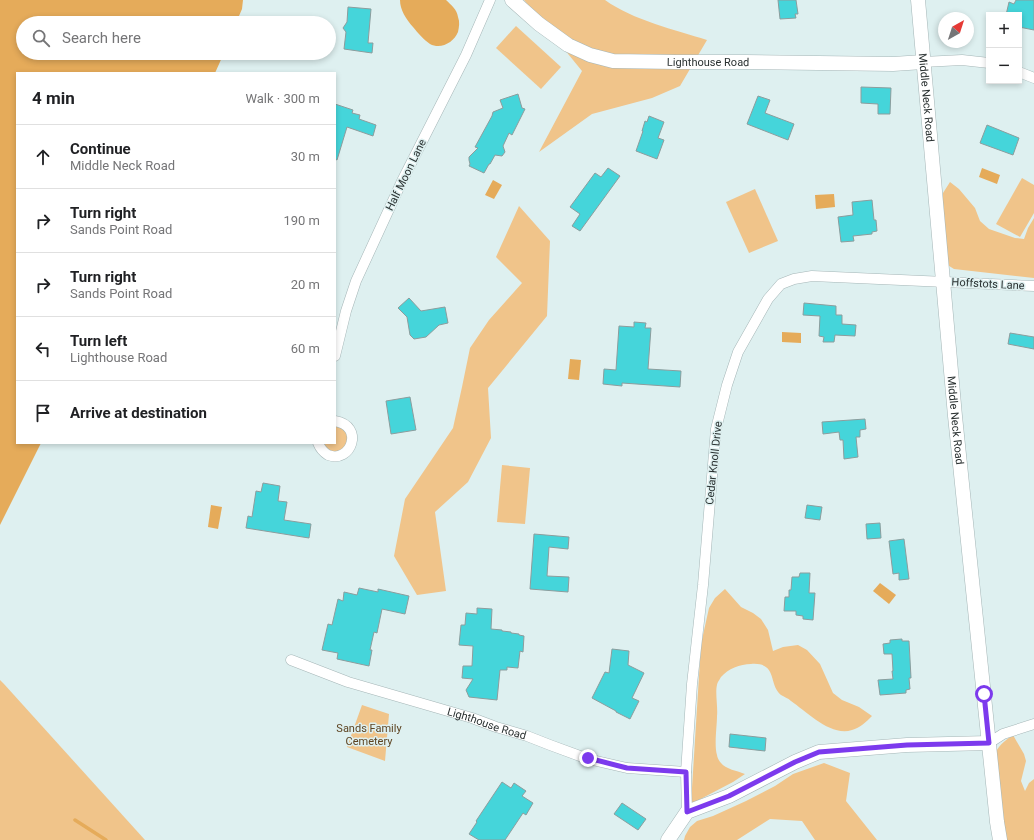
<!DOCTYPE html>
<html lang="en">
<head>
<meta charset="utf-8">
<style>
  body { margin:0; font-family:Roboto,sans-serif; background:#f6f6f6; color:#202124 }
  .controls { position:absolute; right:12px; top:12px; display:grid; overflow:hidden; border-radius:0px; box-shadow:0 2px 6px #0003 }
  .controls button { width:36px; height:36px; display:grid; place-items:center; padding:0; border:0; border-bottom:1px solid #e0e0e0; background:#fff; color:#202124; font:20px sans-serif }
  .compass { position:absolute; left:938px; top:12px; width:36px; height:36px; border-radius:50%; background:#fff; box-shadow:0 2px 6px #0003; rotate:39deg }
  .stop { position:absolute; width:12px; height:12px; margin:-9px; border:3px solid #7c3aed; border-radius:50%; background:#fff }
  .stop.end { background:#7c3aed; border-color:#fff; box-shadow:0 1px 4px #0008 }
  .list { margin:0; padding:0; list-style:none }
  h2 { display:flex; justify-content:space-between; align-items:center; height:52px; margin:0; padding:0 16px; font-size:17px }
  h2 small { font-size:13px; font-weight:400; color:#757577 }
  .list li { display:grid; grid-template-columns:26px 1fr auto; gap:12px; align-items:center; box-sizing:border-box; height:64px; padding:0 16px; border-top:1px solid #e0e0e0 }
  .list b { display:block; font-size:15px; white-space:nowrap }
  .list p { margin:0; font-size:13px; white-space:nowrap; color:#757577 }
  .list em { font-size:13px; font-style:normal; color:#757577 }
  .icon { flex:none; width:22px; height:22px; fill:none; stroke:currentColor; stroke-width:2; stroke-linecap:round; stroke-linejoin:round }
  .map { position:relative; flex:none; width:1034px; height:840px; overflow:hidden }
  .search { position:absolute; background:#fff; box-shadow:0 2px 6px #0003; left:16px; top:16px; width:320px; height:44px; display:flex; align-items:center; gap:10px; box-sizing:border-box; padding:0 14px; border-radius:22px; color:#757577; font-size:15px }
  .panel { position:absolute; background:#fff; box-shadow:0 2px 6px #0003; left:16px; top:72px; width:320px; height:372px; border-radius:0px }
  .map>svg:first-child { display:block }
  .green { fill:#f0c48a }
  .water { fill:#e5ab5a }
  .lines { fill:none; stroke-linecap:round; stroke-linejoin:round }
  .stream { stroke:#e5ab5a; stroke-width:3.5 }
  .building { fill:#45d5da; stroke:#8c9d9d }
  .street-casing { stroke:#a5b6b7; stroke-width:11 }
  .secondary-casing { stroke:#a5b6b7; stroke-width:15 }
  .street { stroke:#fff; stroke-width:10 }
  .secondary { stroke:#fff; stroke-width:14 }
  .route { stroke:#7c3aed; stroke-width:5 }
  .labels { text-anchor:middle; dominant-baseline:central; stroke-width:3; stroke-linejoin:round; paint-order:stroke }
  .street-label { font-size:11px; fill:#2a3131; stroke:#def0f0 }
  .park-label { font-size:11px; fill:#5d4422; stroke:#def0f0 }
</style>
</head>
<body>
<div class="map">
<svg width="1034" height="840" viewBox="0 0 1034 840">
  <rect width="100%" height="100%" fill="#def0f0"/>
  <!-- green -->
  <g class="green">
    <path d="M524 0H605C633 20 675 30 707 40L680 86 652 98 592 114 539 152 582 71Z"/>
    <path d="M516 26 561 67 541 89 496 48Z"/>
    <path d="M1022 178 1034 185V213L1020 237 996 224Z"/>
    <path d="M950 182 959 189 975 208 980 221 989 229 1015 238 1024 239 1028 228 1034 218V278L954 269 946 264 941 209 943 193Z"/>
    <path d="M755 189 778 241 749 253 726 202Z"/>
    <path d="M519 206 550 241 547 316 488 388 491 438 468 482 435 512 446 591 417 595 394 556 405 499 453 428 462 387 470 348 489 320 522 283 496 257Z"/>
    <path d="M335 425 347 431C350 446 344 453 329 451L322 443H335Z"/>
    <path d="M502 465 530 468 525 524 497 522Z"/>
    <path d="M725 589 741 607 753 613 761 619 768 630 773 651 783 647 798 645 807 650 820 664 833 693 842 700 859 707 872 716C866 722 860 728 852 730 831 737 807 712 791 701 788 698 784 697 781 695 768 684 778 662 751 664 740 664 728 669 721 677 720 679 717 683 717 685 715 692 718 708 717 716 717 726 714 745 717 755 717 757 719 761 721 763 725 769 738 771 745 774L733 782 691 804 701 644 709 608 715 598Z"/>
    <path d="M0 680 4 684 145 840H0Z"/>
    <path d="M362 705 389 714 385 761 347 747Z"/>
    <path d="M1013 735 1024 754 1026 761 1021 781 1025 791 1029 783 1034 779V840H1007L1002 825 994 756C998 746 1004 741 1013 735Z"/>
    <path d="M824 763 850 773 846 801 877 840H815L802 821 770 819 737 840H684L685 836 690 827 697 821 713 816 746 801 775 786 793 774Z"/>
  </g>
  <!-- water -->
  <g class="water">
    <path d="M0 0H243L242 9 236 23H23V53H224L215 73H17V443H41L0 525Z"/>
    <path d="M400 0H446C451 5 457 9 458 17 460 22 459 27 458 32 454 42 441 50 430 44 424 40 418 33 413 27 406 19 400 10 400 0Z"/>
    <path d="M982 168 1000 175 997 184 979 177Z"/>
    <path d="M493 180 502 185 494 199 485 195Z"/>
    <path d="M834 194 835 207 816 209 815 195Z"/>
    <path d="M782 332 801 333V343L782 342Z"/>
    <path d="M570 359 581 360 579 380 568 379Z"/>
    <path d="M211 505 222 507 218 529 208 527Z"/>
    <path d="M880 583 896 595 889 604 873 591Z"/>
  </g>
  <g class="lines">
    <!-- stream -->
    <path class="stream" d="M75 820 106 840"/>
  </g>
  <!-- building -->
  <g class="building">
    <path d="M778 0H796L798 14H795L796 18 780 19Z"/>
    <path d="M1016 0H1034V30L1019 27V15H1006L1009 2 1014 4Z"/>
    <path d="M348 7 371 9 368 43H373L372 53 344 49 346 32 343 28 347 22Z"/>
    <path d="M861 87 891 88 890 114H878V104L861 103Z"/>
    <path d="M518 94 522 108 525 109 512 135 509 133 503 146 505 152 502 156 495 155 490 164H489L484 173 469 166 470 164 469 160V157L478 148 475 147 492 116 493 112 503 108 500 100Z"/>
    <path d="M758 96 770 100 765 113 794 124 788 140 747 124Z"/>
    <path d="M335 104 353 110 352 113 360 115 359 119 376 125 373 136 347 127 337 160 335 159Z"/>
    <path d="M649 116 664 122 658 138 664 140 657 159 636 151 643 131H642L645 121 647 122Z"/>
    <path d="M987 125 1019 138 1013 155 980 143Z"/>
    <path d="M608 168 620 176 580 231 572 226 580 214 570 207 595 173 601 177Z"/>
    <path d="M872 200 874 220H876L877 231 872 232V234L853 236 854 241 841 242 838 217 853 215 852 202Z"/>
    <path d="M409 298 421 311 445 307 448 323 439 325 426 337 414 339 410 335 407 317 398 308Z"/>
    <path d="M804 303 836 306V315H842V324L856 325 855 336 835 335 834 342H823L824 337 819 336 820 316 803 315Z"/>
    <path d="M634 322 646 323 645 328H651L648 369 681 371 680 387 622 383V386L603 384 604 369 616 370 619 326 634 327Z"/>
    <path d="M1010 333 1034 337V349L1008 344Z"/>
    <path d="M410 397 416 430 391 434 386 401Z"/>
    <path d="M865 419 866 429 860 430V437H856L858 457 844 459 843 440H840L839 432 823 434 822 422Z"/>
    <path d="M263 483 280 486 278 501 287 502 284 520 311 524 309 538 246 528 248 516 252 517 256 491 261 492Z"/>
    <path d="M807 505 822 507 820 520 805 518Z"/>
    <path d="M880 523 881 538 867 539 866 524Z"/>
    <path d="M534 534 569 537 568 549 549 547 547 576 569 577 568 592 530 589Z"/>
    <path d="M904 539 909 579 899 580V573L893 574 889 541Z"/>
    <path d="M800 573H810L809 593H815L813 620 803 619V616L796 615V611H784L785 597H789V590H791L792 577H799Z"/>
    <path d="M359 588 378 592V589L409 596 405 614 382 609 377 633 374 632 370 650H372L369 666 337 659 338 653 322 650 328 624 332 625 338 599 343 601 344 592 357 595Z"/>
    <path d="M477 608 492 609 491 629 502 630V631L511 632V633L519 634V635L524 636 523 652 520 651 518 668 507 667V670H500L497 700 469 697 466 690 473 679 462 678 463 666H472L473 646 459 645 461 625H465L466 613 477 614Z"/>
    <path d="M902 639V641H909L911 678H909L910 689 906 690V693L880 695 878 680 893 679 892 671H893L892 654H884L883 644 890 643V640Z"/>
    <path d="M612 649 629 651 628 665 644 673 632 698 639 701 630 719 616 712V711L592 698 605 672 609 673Z"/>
    <path d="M730 734 766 738 765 751 729 747Z"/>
    <path d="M502 782 511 788 514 783 526 791 522 796 533 803 526 815 523 813 505 840H479L469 834 477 822 476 821Z"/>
    <path d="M622 803 646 819 638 830 614 814Z"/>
  </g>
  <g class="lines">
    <!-- street casing -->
    <g class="street-casing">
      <g id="street">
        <path d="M923 62 962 60 989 63"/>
        <path d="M1019 72 1034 78"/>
        <path d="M335 356 346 311 356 281 402 181 466 55 490 0"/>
        <path d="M318 443C320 448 323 452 328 455 351 464 365 426 335 421"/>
        <path id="s1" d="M291 660 348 682 472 718 496 727 527 736 550 745 588 759 627 768 686 772"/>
        <path d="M989 743 1003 734 1034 724"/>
        <path d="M687 812 686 772 692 684 703 585 716 429 727 385 738 352 768 299 781 284 794 279 812 276 1034 286"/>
      </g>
    </g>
    <!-- secondary casing -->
    <g class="secondary-casing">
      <g id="secondary">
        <path id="s2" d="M512 0 539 24 568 45 590 55 613 61 676 62H745L893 64 923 62"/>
        <path id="s3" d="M918 0 955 416 997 822 1000 840"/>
        <path d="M668 840 687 812 729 796 795 762 819 752 907 745 989 743"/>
      </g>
    </g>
    <!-- street -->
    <use href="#street" class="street"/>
    <!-- secondary -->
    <use href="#secondary" class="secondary"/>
  </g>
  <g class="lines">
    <!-- route -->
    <path class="route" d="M588 758 627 768 686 772 687 812 729 796 795 762 819 752 907 745 989 743 984 694"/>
  </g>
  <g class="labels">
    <!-- street labels -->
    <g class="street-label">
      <text stroke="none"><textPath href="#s2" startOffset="215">Lighthouse Road</textPath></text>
      <text stroke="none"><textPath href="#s3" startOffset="98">Middle Neck Road</textPath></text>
      <text transform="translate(406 175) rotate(-64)">Half Moon Lane</text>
      <text transform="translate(988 284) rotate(3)">Hoffstots Lane</text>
      <text stroke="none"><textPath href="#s3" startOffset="422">Middle Neck Road</textPath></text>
      <text transform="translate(714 463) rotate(-84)">Cedar Knoll Drive</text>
      <text stroke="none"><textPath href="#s1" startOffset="206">Lighthouse Road</textPath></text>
    </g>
    <!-- park labels -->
    <g class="park-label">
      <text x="369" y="728">Sands Family<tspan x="369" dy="13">Cemetery</tspan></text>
    </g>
  </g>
</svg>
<div class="controls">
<button>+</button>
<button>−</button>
</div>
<svg class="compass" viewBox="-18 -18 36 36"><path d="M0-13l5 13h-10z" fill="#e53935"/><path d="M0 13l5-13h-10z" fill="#757577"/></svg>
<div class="stop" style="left:984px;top:694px"></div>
<div class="stop end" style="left:588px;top:758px"></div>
<div class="search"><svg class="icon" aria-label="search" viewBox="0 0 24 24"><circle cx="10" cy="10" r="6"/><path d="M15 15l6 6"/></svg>Search here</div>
<section class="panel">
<h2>4 min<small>Walk · 300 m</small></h2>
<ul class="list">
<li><svg class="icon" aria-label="ahead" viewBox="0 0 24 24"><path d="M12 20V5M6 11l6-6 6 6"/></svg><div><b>Continue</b><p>Middle Neck Road</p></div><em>30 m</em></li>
<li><svg class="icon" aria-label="right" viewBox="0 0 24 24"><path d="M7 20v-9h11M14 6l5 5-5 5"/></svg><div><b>Turn right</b><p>Sands Point Road</p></div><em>190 m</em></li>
<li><svg class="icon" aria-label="right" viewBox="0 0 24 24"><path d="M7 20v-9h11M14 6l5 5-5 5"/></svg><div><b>Turn right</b><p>Sands Point Road</p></div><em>20 m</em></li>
<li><svg class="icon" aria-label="left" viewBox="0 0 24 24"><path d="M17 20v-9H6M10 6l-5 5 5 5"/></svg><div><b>Turn left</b><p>Lighthouse Road</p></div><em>60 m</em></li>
<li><svg class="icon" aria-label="arrive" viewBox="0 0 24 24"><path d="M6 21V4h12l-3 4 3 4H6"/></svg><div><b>Arrive at destination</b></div></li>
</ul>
</section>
</div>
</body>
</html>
